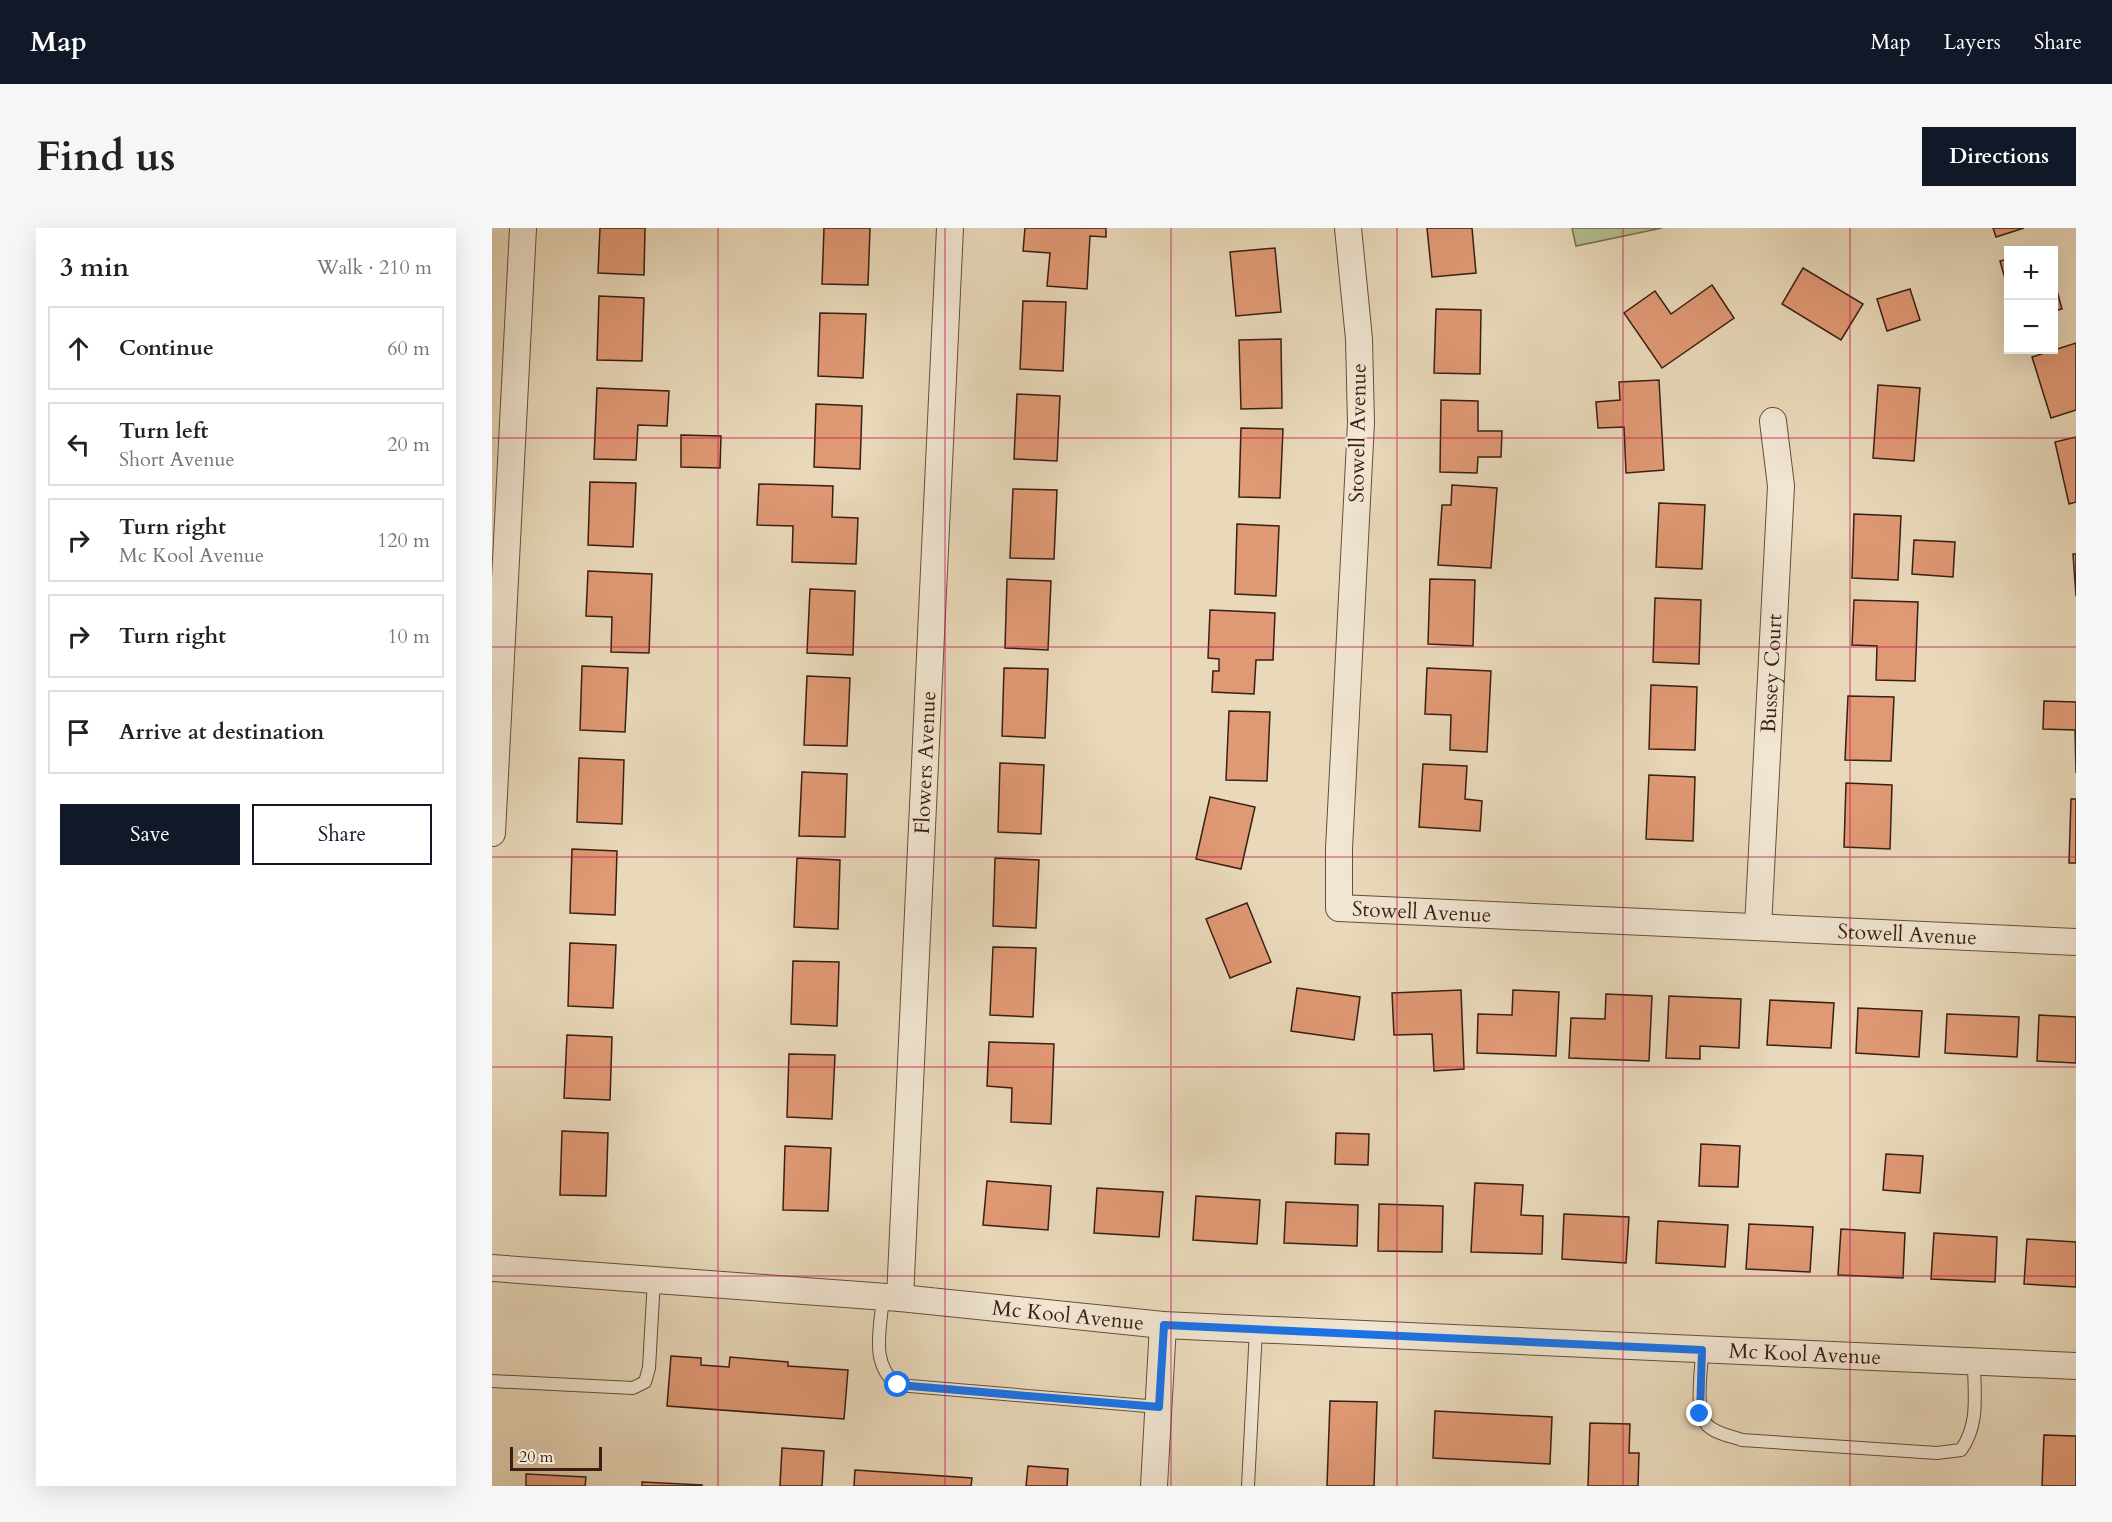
<!DOCTYPE html>
<html lang="en">
<head>
<meta charset="utf-8">
<style>
  body { margin:0; font-family:Cardo,serif; background:#f6f6f6; color:#222 }
  .controls { position:absolute; right:18px; top:18px; display:grid; overflow:hidden; border-radius:0px; box-shadow:0 6px 24px #0002 }
  .controls button { width:54px; height:54px; display:grid; place-items:center; padding:0; border:0; border-bottom:2px solid #e0e0e0; background:#fff; color:#222; font:30px sans-serif }
  .scale { position:absolute; left:18px; bottom:15px; width:92px; box-sizing:border-box; padding-left:6px; border:3px solid #3a1f12; border-top:0; font-size:16px; line-height:21px; white-space:nowrap; color:#3a1f12; -webkit-text-stroke:4px #f1e6d2; paint-order:stroke }
  .stop { position:absolute; width:18px; height:18px; margin:-14px; border:4px solid #1a73e8; border-radius:50%; background:#fff }
  .stop.end { background:#1a73e8; border-color:#fff; box-shadow:0 2px 6px #0008 }
  .list { margin:0; padding:0; list-style:none }
  h2 { display:flex; justify-content:space-between; align-items:center; height:78px; margin:0; padding:0 24px; font-size:26px }
  h2 small { font-size:20px; font-weight:400; color:#767676 }
  .list li { display:grid; grid-template-columns:39px 1fr auto; gap:18px; align-items:center; box-sizing:border-box; height:84px; margin:0 12px 12px; padding:0 12px; border:2px solid #e0e0e0; border-radius:0px }
  .list b { display:block; font-size:22px; white-space:nowrap }
  .list p { margin:0; font-size:20px; white-space:nowrap; color:#767676 }
  .list em { font-size:20px; font-style:normal; color:#767676 }
  .actions { display:flex; gap:12px; padding:18px 24px }
  .actions a { flex:1; padding:14px 0; border:2px solid #111827; border-radius:0px; text-align:center; font-size:21px; color:#111827 }
  .actions .main { background:#111827; color:#fff }
  .icon { flex:none; width:33px; height:33px; fill:none; stroke:currentColor; stroke-width:2; stroke-linecap:round; stroke-linejoin:round }
  .map { position:relative; flex:none; width:1584px; height:1258px; overflow:hidden; border-radius:0px }
  header { display:flex; align-items:center; gap:36px; box-sizing:border-box; height:84px; padding:0 30px; background:#111827; color:#fff }
  header strong { font-size:28px }
  nav { display:flex; gap:33px; margin-inline-start:auto; font-size:21px }
  .intro { display:flex; align-items:center; justify-content:space-between; box-sizing:border-box; height:144px; padding:0 36px }
  h1 { margin:0; font-size:42px }
  .button { padding:15px 27px; border-radius:0px; background:#111827; color:#fff; font-size:21px; font-weight:700 }
  main { display:flex; gap:36px; padding:0 36px }
  aside { flex:1; background:#fff; border-radius:0px; box-shadow:0 6px 24px #0002 }
  .map>svg:first-child { display:block }
  .green { fill:#b5bf91; stroke:#786f52; stroke-width:1.5 }
  .building { fill:#e09975; stroke:#3a1f12; stroke-width:1.5 }
  .lines { fill:none; stroke-linecap:round; stroke-linejoin:round }
  .lane-casing { stroke:#664e3c; stroke-width:14 }
  .street-casing { stroke:#664e3c; stroke-width:28 }
  .lane { stroke:#f1e6d2; stroke-width:12 }
  .street { stroke:#f1e6d2; stroke-width:26 }
  .route { stroke:#1a73e8; stroke-width:8 }
  .grid { fill:none; stroke:#c2185b; stroke-width:1.5; stroke-opacity:0.55 }
  .labels { text-anchor:middle; dominant-baseline:central; stroke-width:4.5; stroke-linejoin:round; paint-order:stroke }
  .street-label { font-size:21px; fill:#3a1f12; stroke:#f1e6d2 }
</style>
</head>
<body>
<header>
<strong>Map</strong>
<nav><a>Map</a><a>Layers</a><a>Share</a></nav>
</header>
<div class="intro"><h1>Find us</h1><a class="button">Directions</a></div>
<main>
<aside>
<h2>3 min<small>Walk · 210 m</small></h2>
<ul class="list">
<li><svg class="icon" aria-label="ahead" viewBox="0 0 24 24"><path d="M12 20V5M6 11l6-6 6 6"/></svg><div><b>Continue</b></div><em>60 m</em></li>
<li><svg class="icon" aria-label="left" viewBox="0 0 24 24"><path d="M17 20v-9H6M10 6l-5 5 5 5"/></svg><div><b>Turn left</b><p>Short Avenue</p></div><em>20 m</em></li>
<li><svg class="icon" aria-label="right" viewBox="0 0 24 24"><path d="M7 20v-9h11M14 6l5 5-5 5"/></svg><div><b>Turn right</b><p>Mc Kool Avenue</p></div><em>120 m</em></li>
<li><svg class="icon" aria-label="right" viewBox="0 0 24 24"><path d="M7 20v-9h11M14 6l5 5-5 5"/></svg><div><b>Turn right</b></div><em>10 m</em></li>
<li><svg class="icon" aria-label="arrive" viewBox="0 0 24 24"><path d="M6 21V4h12l-3 4 3 4H6"/></svg><div><b>Arrive at destination</b></div></li>
</ul>
<div class="actions"><a class="main">Save</a><a>Share</a></div>
</aside>
<div class="map">
<svg width="1584" height="1258" viewBox="0 0 1584 1258">
  <rect width="100%" height="100%" fill="#e9d9ba"/>
  <filter id="stains"><feTurbulence type="fractalNoise" baseFrequency=".00333" numOctaves="4"/><feColorMatrix values="0 0 0 0 .2 0 0 0 0 .09 0 0 0 0 .02 0 0 0 .5 -.17"/></filter>
  <radialGradient id="worn" r=".72"><stop offset=".6" stop-color="#630" stop-opacity="0"/><stop offset="1" stop-color="#630" stop-opacity=".3"/></radialGradient>
  <!-- green -->
  <path class="green" d="M1080 0H1170L1084 18Z"/>
  <!-- building -->
  <g class="building">
    <path d="M108 0H153L152 47 106 45Z"/>
    <path d="M332 0H378L376 57 330 56Z"/>
    <path d="M533 0H614V9L598 8 595 61 555 58 558 25 531 23Z"/>
    <path d="M935 0H980L984 45 940 49Z"/>
    <path d="M1501 0H1532L1504 9Z"/>
    <path d="M783 20 789 84 744 88 738 24Z"/>
    <path d="M1516 31V61L1508 33Z"/>
    <path d="M1311 40 1371 76 1349 112 1290 76Z"/>
    <path d="M1562 52 1570 81 1562 83Z"/>
    <path d="M1220 57 1242 90 1170 140 1132 85 1163 63 1179 86Z"/>
    <path d="M1418 61 1428 92 1395 103 1385 71Z"/>
    <path d="M107 68 152 70 150 133 105 132Z"/>
    <path d="M531 73 574 74 571 143 528 141Z"/>
    <path d="M944 81 989 82 988 146 942 145Z"/>
    <path d="M328 85 374 86 371 150 326 148Z"/>
    <path d="M789 111 790 180 749 181 747 112Z"/>
    <path d="M1584 115V182L1559 190 1540 129Z"/>
    <path d="M1167 152 1172 242 1134 245 1132 199 1106 200 1104 174 1128 172 1127 154Z"/>
    <path d="M1386 157 1428 160 1422 233 1381 230Z"/>
    <path d="M105 160 177 163 175 198 146 197 144 232 102 231Z"/>
    <path d="M525 166 568 168 565 233 522 231Z"/>
    <path d="M949 172 986 173V203H1010L1009 229H986L985 245 948 244Z"/>
    <path d="M324 176 370 178 368 241 322 239Z"/>
    <path d="M749 200 791 201 788 270 747 269Z"/>
    <path d="M189 207 229 208 228 240 189 239Z"/>
    <path d="M1584 209V274L1577 276 1563 214Z"/>
    <path d="M98 254 144 255 141 319 96 317Z"/>
    <path d="M267 256 341 258 340 289 366 290 364 336 300 334 301 298 265 297Z"/>
    <path d="M960 257 1005 260 999 340 946 337 950 277H959Z"/>
    <path d="M521 261 565 262 562 331 518 330Z"/>
    <path d="M1167 275 1213 277 1210 341 1164 339Z"/>
    <path d="M1362 286 1409 288 1406 352 1360 350Z"/>
    <path d="M745 296 787 298 784 368 743 366Z"/>
    <path d="M1422 312 1463 314 1461 349 1420 346Z"/>
    <path d="M1581 326H1584V368Z"/>
    <path d="M96 343 160 346 157 425 119 424 120 389 94 388Z"/>
    <path d="M515 351 559 353 556 422 513 420Z"/>
    <path d="M938 351 983 352 981 418 936 416Z"/>
    <path d="M318 361 363 363 361 427 315 425Z"/>
    <path d="M1163 370 1209 372 1207 436 1161 434Z"/>
    <path d="M1362 372 1426 374 1423 453 1384 452 1385 418 1360 417Z"/>
    <path d="M718 382 783 385 781 432H764L762 466 720 464 721 443H727V431L716 430Z"/>
    <path d="M90 438 136 440 133 504 88 502Z"/>
    <path d="M512 440 556 441 553 510 510 508Z"/>
    <path d="M935 440 999 443 995 524 958 522 959 487 933 486Z"/>
    <path d="M315 448 358 450 355 518 312 517Z"/>
    <path d="M1159 457 1205 459 1203 522 1157 521Z"/>
    <path d="M1356 468 1402 469 1399 533 1353 532Z"/>
    <path d="M1552 473 1584 474V545L1583 502 1551 501Z"/>
    <path d="M737 483 778 484 775 553 734 552Z"/>
    <path d="M87 530 132 532 130 596 85 594Z"/>
    <path d="M508 535 552 537 549 606 506 604Z"/>
    <path d="M931 536 975 538 973 571 990 573 988 603 927 599Z"/>
    <path d="M310 544 355 546 353 609 307 608Z"/>
    <path d="M1157 547 1203 549 1201 613 1154 611Z"/>
    <path d="M1354 555 1400 557 1398 621 1352 619Z"/>
    <path d="M718 569 763 579 749 641 704 631Z"/>
    <path d="M1579 571H1584V635H1577Z"/>
    <path d="M80 621 125 623 123 687 78 685Z"/>
    <path d="M305 630 348 632 346 701 302 699Z"/>
    <path d="M503 630 547 632 544 700 501 698Z"/>
    <path d="M755 675 779 734 738 750 714 691Z"/>
    <path d="M78 715 124 717 121 780 76 778Z"/>
    <path d="M501 719 544 720 541 789 498 787Z"/>
    <path d="M301 733 347 734 345 798 299 796Z"/>
    <path d="M805 760 868 769 862 812 799 803Z"/>
    <path d="M969 762 972 841 942 843 940 806 902 807 900 765Z"/>
    <path d="M1021 762 1067 764 1064 828 985 825 986 786 1020 787Z"/>
    <path d="M1114 766 1160 768 1157 833 1077 830 1079 790 1113 791Z"/>
    <path d="M1177 768 1249 771 1247 820 1208 818V831L1174 830Z"/>
    <path d="M1278 772 1342 775 1339 820 1275 817Z"/>
    <path d="M1366 780 1430 783 1427 829 1364 825Z"/>
    <path d="M1455 786 1527 789 1525 829 1453 825Z"/>
    <path d="M1547 787 1584 789V835L1545 833Z"/>
    <path d="M75 807 120 809 118 872 72 870Z"/>
    <path d="M497 814 562 816 559 896 519 894 520 860 495 858Z"/>
    <path d="M297 826 343 827 340 891 295 889Z"/>
    <path d="M70 903 116 905 114 968 68 967Z"/>
    <path d="M844 905 877 906 876 937 843 936Z"/>
    <path d="M1209 916 1248 918 1246 959 1207 958Z"/>
    <path d="M293 918 339 920 336 983 291 982Z"/>
    <path d="M1394 926 1431 928 1428 965 1391 962Z"/>
    <path d="M495 953 559 958 556 1002 491 997Z"/>
    <path d="M983 955 1031 957 1029 987 1051 988 1050 1026 979 1024Z"/>
    <path d="M605 960 671 964 667 1009 602 1005Z"/>
    <path d="M704 968 768 972 765 1016 701 1012Z"/>
    <path d="M794 974 866 977 865 1018 792 1015Z"/>
    <path d="M887 976 951 978 950 1024 886 1023Z"/>
    <path d="M1072 986 1137 989 1134 1035 1070 1031Z"/>
    <path d="M1166 993 1236 997 1233 1039 1164 1035Z"/>
    <path d="M1257 996 1321 999 1318 1044 1254 1041Z"/>
    <path d="M1349 1001 1413 1005 1411 1050 1346 1047Z"/>
    <path d="M1442 1005 1505 1009 1503 1054 1439 1051Z"/>
    <path d="M1535 1011 1584 1014V1059L1532 1056Z"/>
    <path d="M179 1128 209 1130V1137L237 1139 238 1129 296 1134V1138L356 1142 352 1191 175 1178Z"/>
    <path d="M838 1173 885 1174 882 1258H835Z"/>
    <path d="M943 1183 1060 1189 1058 1236 941 1230Z"/>
    <path d="M1098 1195 1138 1196 1137 1225H1147L1146 1258H1096Z"/>
    <path d="M1552 1207 1584 1208V1258H1550Z"/>
    <path d="M290 1220 332 1223 330 1258H288Z"/>
    <path d="M536 1238 576 1241 575 1258H534Z"/>
    <path d="M363 1242 480 1250 479 1258H362Z"/>
    <path d="M34 1246 94 1249 93 1258H34Z"/>
    <path d="M150 1254 210 1257V1258H150Z"/>
  </g>
  <g class="lines">
    <!-- lane casing -->
    <g class="lane-casing">
      <g id="lane">
        <path d="M391 1068C389 1099 377 1137 406 1157L667 1179"/>
        <path d="M1210 1122C1210 1140 1202 1183 1215 1197 1224 1206 1239 1208 1250 1212L1445 1225 1469 1222C1488 1195 1482 1166 1482 1134"/>
        <path d="M0 1153 141 1160 153 1154 157 1140 162 1051"/>
        <path d="M756 1258 764 1101"/>
      </g>
    </g>
    <!-- street casing -->
    <g class="street-casing">
      <g id="street">
        <path id="s1" d="M856 0 867 111 869 195 847 621V680L1584 714"/>
        <path d="M0 605 31 0"/>
        <path id="s2" d="M1266 699 1289 258 1281 193"/>
        <path id="s3" d="M0 1040 408 1070 671 1097 1584 1138"/>
        <path id="s4" d="M408 1070 458 0"/>
        <path d="M662 1258 671 1097"/>
      </g>
    </g>
    <!-- lane -->
    <use href="#lane" class="lane"/>
    <!-- street -->
    <use href="#street" class="street"/>
  </g>
  <g class="lines">
    <!-- route -->
    <path class="route" d="M406 1157 667 1179 672 1097 1210 1122 1208 1186"/>
  </g>
  <!-- grid -->
  <path class="grid" d="M226 0V1258M453 0V1258M679 0V1258M905 0V1258M1131 0V1258M1358 0V1258M0 210H1584M0 419H1584M0 629H1584M0 839H1584M0 1048H1584"/>
  <g class="labels">
    <!-- street labels -->
    <g class="street-label">
      <text transform="translate(866 205) rotate(-89)">Stowell Avenue</text>
      <text stroke="none"><textPath href="#s2" startOffset="254">Bussey Court</textPath></text>
      <text stroke="none"><textPath href="#s4" startOffset="536">Flowers Avenue</textPath></text>
      <text stroke="none"><textPath href="#s1" startOffset="764">Stowell Avenue</textPath></text>
      <text stroke="none"><textPath href="#s1" startOffset="1250">Stowell Avenue</textPath></text>
      <text stroke="none"><textPath href="#s3" startOffset="578">Mc Kool Avenue</textPath></text>
      <text stroke="none"><textPath href="#s3" startOffset="1316">Mc Kool Avenue</textPath></text>
    </g>
  </g>
  <rect width="100%" height="100%" filter="url(#stains)"/>
  <rect width="100%" height="100%" fill="url(#worn)"/>
</svg>
<div class="controls">
<button>+</button>
<button>−</button>
</div>
<div class="scale">20 m</div>
<div class="stop" style="left:406px;top:1157px"></div>
<div class="stop end" style="left:1208px;top:1186px"></div>
</div>
</main>
</body>
</html>
